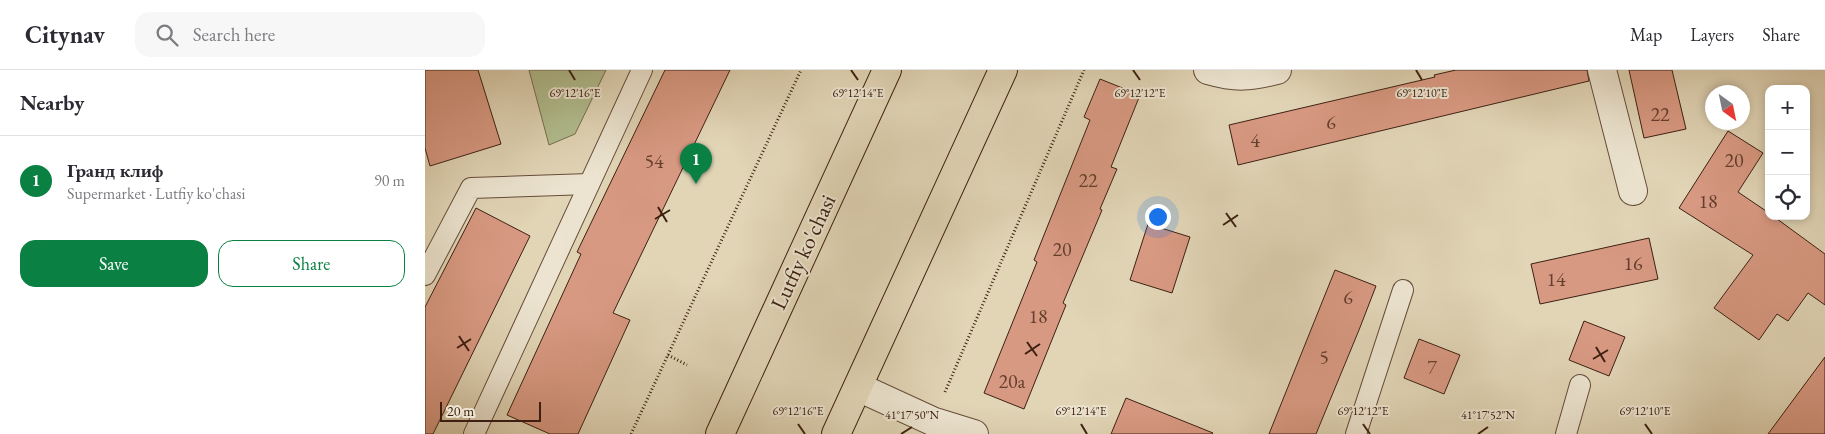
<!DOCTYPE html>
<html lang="en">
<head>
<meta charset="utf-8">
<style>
  body { margin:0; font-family:"EB Garamond",serif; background:#f7f7f7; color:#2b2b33 }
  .controls { position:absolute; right:15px; top:15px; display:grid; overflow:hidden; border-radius:10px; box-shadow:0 2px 8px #0003 }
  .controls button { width:45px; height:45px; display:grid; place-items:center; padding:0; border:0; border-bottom:1px solid #e1e1e2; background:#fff; color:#2b2b33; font:25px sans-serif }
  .compass { position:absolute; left:1280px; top:15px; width:45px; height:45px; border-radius:50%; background:#fff; box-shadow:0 2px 8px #0003; rotate:147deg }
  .scale { position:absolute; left:15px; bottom:12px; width:101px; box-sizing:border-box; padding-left:5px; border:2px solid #3d2012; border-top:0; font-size:14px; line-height:18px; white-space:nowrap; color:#3d2012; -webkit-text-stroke:4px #ece4d0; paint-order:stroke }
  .you { position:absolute; left:732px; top:146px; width:18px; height:18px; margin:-12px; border:4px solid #fff; border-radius:50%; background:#1a73e8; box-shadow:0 0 0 8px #1a73e833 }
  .badge { display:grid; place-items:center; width:32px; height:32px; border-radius:50%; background:#0b8043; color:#fff; font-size:16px; font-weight:700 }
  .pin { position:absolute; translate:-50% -41px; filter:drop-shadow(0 1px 2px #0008) }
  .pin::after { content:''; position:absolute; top:26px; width:18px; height:15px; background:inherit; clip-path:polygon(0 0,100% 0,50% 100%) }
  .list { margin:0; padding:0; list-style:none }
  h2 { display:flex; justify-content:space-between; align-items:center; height:65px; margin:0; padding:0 20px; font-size:21px }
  h2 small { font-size:16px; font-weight:400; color:#7c7c81 }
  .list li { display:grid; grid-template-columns:32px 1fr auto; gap:15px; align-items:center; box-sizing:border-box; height:90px; padding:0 20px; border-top:1px solid #e1e1e2 }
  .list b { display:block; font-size:19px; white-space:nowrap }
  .list p { margin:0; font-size:16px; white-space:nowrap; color:#7c7c81 }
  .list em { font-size:16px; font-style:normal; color:#7c7c81 }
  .actions { display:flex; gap:10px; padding:15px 20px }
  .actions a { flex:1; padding:11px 0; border:1px solid #0b8043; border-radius:15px; text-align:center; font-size:18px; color:#0b8043 }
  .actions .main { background:#0b8043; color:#fff }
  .icon { flex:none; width:28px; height:28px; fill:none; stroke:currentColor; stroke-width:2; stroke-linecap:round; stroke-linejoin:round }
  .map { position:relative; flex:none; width:1400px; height:364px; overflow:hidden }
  header { display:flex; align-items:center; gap:30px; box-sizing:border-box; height:70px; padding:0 25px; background:#fff; border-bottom:1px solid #e1e1e2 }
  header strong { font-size:24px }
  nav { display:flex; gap:28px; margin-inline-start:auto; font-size:18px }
  .search { width:350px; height:45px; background:#f7f7f7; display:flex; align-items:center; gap:12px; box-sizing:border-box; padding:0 18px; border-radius:15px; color:#7c7c81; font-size:19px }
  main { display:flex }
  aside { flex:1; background:#fff }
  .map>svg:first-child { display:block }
  .green { fill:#b1bd8f; stroke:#776e50 }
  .building { fill:#d89982; stroke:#3d2012 }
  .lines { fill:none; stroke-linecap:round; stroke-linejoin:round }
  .lane-casing { stroke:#664d3b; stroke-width:22 }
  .street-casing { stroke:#664d3b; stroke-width:30 }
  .primary-casing { stroke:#3d2012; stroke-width:30 }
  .path { stroke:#3d2012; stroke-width:3; stroke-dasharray:1 2.5; stroke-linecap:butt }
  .lane { stroke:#ece4d0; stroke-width:20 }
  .street { stroke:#ece4d0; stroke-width:28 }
  .primary { stroke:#e1d5b6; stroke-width:28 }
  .ticks { fill:none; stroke:#3d2012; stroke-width:2 }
  .labels { text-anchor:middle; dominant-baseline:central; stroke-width:4; stroke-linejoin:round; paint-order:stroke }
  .number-label { font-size:20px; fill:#643e2e }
  .street-label { font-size:22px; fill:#3d2012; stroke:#ece4d0 }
  .ticks-label { font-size:12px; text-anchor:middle; fill:#3d2012; stroke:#ece4d0; stroke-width:4; stroke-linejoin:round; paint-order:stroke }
</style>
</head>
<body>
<header>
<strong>Citynav</strong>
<div class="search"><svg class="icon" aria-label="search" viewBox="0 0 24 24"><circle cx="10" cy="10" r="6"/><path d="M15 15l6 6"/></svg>Search here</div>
<nav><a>Map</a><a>Layers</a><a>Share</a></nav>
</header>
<main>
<aside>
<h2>Nearby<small></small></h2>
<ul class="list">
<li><span class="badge">1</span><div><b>Гранд клиф</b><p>Supermarket · Lutfiy ko'chasi</p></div><em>90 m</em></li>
</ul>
<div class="actions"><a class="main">Save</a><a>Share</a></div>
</aside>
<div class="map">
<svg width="1400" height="364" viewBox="0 0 1400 364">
  <rect width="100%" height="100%" fill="#e1d5b6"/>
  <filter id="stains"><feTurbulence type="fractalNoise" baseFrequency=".004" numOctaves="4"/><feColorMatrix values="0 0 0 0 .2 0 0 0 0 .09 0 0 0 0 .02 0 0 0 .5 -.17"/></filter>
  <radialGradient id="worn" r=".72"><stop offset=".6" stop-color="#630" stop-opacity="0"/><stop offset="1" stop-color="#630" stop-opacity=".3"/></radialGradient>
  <!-- green -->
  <path class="green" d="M104 0H181L150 64 124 75Z"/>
  <!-- building -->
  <g class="building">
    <path d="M0 0H53L76 74 5 96 0 78Z"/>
    <path d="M240 0H305L188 243 205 250 153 364H125L82 345 156 184 152 182Z"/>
    <path d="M1031 0H1162L1164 11 813 95 804 55 1010 7 1009 5Z"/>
    <path d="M1204 0H1247L1261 59 1219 68Z"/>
    <path d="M675 9 715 25 686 97 692 99 675 139 677 140 638 233 641 235 599 339 559 323 612 192 609 190 665 50 659 47Z"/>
    <path d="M1303 61 1338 83 1313 122 1344 143V146H1348L1400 184V235L1383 223 1363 251 1352 244 1334 270 1289 238 1328 185 1254 138Z"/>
    <path d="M51 138 105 166 8 364H0V237Z"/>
    <path d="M723 154 765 167 747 223 705 210Z"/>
    <path d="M1224 168 1233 209 1115 234 1106 194Z"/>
    <path d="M910 200 951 216 934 260 891 364H844Z"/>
    <path d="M1159 251 1200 267 1184 306 1144 290Z"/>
    <path d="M994 269 1035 285 1019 324 979 308Z"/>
    <path d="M1400 287V364H1343Z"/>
    <path d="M701 328 788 363 787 364H686Z"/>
  </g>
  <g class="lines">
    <!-- lane casing -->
    <g class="lane-casing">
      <g id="lane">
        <path d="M0 205 46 118 164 114"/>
        <path d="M49 364 217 0"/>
        <path d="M931 364 978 220"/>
        <path d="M1141 364 1155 315"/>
      </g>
    </g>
    <!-- street casing -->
    <g class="street-casing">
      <g id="street">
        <path d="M783 0C811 8 824 7 852 0"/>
        <path d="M1177 0 1208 121"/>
        <path d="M433 317 507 351 549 364"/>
      </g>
    </g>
    <!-- primary casing -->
    <g class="primary-casing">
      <g id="primary">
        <path d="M295 364 462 0"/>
        <path d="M411 364 578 0"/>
      </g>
    </g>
    <!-- path -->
    <g class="path">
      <path d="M243 285 262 295"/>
      <path d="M520 322 659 0"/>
      <path d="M206 364 376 0"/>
    </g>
    <!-- lane -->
    <use href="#lane" class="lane"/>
    <!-- street -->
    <use href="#street" class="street"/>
    <!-- primary -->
    <use href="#primary" class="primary"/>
  </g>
  <!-- ticks -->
  <path class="ticks" d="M144 0 150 10M426 0 433 10M708 0 715 10M991 0 997 10M233 137 242 152M801 143 811 157M230 149 245 140M798 155 813 145M34 266 44 281M602 272 612 286M1171 277 1180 292M32 278 46 269M600 284 615 274M1168 289 1183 280M373 354 380 364M656 354 662 364M938 354 945 364M1220 354 1227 364M476 364 487 357M1053 364 1063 357"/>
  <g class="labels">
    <!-- number labels -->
    <g class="number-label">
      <text x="1235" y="44">22</text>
      <text x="906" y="52">6</text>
      <text x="830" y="70">4</text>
      <text x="1309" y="90">20</text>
      <text x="229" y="91">54</text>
      <text x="663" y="110">22</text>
      <text x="1283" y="131">18</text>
      <text x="637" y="179">20</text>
      <text x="1208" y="193">16</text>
      <text x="1131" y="209">14</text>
      <text x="923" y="227">6</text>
      <text x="613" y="246">18</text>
      <text x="899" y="287">5</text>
      <text x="1007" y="297">7</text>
      <text x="587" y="311">20a</text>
    </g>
    <!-- street labels -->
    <g class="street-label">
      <text transform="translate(378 182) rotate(-65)">Lutfiy ko'chasi</text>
    </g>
  </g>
  <g class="ticks-label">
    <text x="150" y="27">69°12'16"E</text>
    <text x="433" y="27">69°12'14"E</text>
    <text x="715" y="27">69°12'12"E</text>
    <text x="997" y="27">69°12'10"E</text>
    <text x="373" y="345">69°12'16"E</text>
    <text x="656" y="345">69°12'14"E</text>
    <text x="938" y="345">69°12'12"E</text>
    <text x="1220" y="345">69°12'10"E</text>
    <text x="487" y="349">41°17'50"N</text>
    <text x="1063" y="349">41°17'52"N</text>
  </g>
  <rect width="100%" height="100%" filter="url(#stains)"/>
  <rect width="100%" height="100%" fill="url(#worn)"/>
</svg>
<div class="controls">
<button>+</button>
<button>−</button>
<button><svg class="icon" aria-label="locate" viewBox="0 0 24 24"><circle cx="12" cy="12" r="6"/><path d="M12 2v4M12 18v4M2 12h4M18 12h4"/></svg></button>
</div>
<svg class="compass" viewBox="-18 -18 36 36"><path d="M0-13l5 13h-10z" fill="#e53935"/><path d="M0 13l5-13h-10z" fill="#7c7c81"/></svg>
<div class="scale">20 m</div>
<div class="you"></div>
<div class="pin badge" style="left:271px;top:114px">1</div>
</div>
</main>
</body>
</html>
